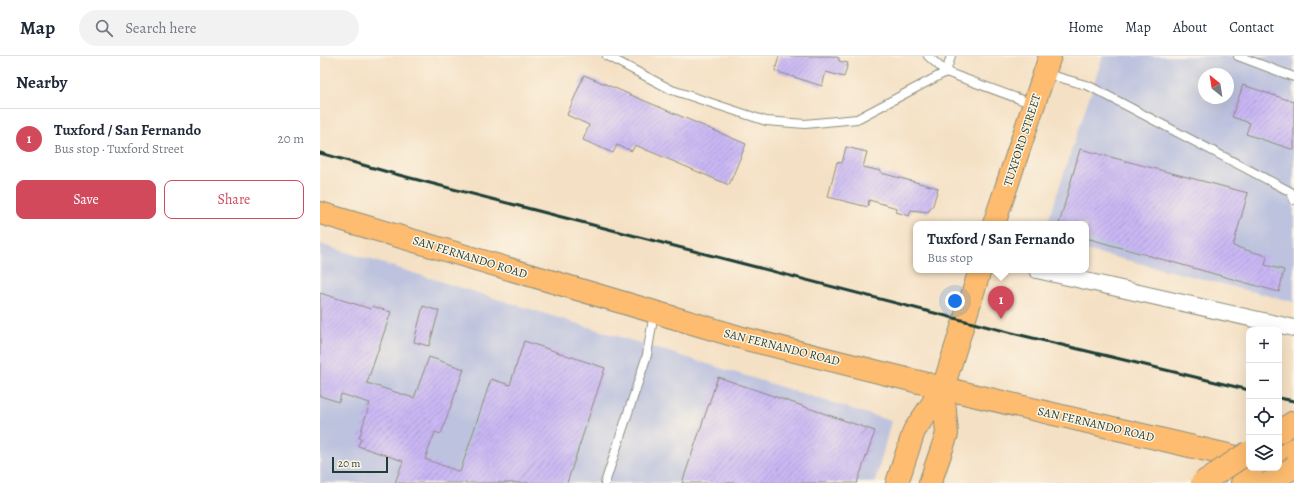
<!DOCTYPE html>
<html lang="en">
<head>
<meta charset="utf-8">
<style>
  body { margin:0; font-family:Alegreya,serif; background:#f2f2f3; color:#1f2937 }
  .controls { position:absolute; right:12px; bottom:12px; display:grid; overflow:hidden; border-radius:8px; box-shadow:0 4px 16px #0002 }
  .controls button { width:36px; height:36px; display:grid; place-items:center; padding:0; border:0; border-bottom:1px solid #e0e1e3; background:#fff; color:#1f2937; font:20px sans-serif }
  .compass { position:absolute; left:878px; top:12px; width:36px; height:36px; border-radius:50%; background:#fff; box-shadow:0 4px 16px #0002; rotate:330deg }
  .scale { position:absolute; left:12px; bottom:10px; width:56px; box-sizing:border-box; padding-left:4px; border:2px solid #1f3d34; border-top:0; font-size:11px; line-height:14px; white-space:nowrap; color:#1f3d34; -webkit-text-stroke:3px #fcf5e5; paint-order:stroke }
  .you { position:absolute; left:635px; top:245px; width:14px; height:14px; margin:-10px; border:3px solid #fff; border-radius:50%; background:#1a73e8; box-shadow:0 0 0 6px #1a73e833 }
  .badge { display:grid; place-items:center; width:26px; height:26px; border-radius:50%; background:#d1495b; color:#fff; font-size:13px; font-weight:700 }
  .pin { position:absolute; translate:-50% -33px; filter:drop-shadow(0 1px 2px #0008) }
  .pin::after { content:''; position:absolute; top:21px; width:14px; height:12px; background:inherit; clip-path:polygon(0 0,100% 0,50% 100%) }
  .popup { position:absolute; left:593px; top:165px; width:176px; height:52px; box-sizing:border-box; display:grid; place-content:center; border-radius:8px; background:#fff; filter:drop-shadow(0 1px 3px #0005); font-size:13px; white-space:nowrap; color:#747a83 }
  .popup b { font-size:15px; color:#1f2937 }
  .popup::after { content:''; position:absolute; left:50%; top:100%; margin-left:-8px; border:8px solid transparent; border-top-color:#fff }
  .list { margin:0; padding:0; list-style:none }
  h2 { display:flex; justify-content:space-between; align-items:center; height:52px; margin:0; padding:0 16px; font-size:17px }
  h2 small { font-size:13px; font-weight:400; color:#747a83 }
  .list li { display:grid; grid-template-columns:26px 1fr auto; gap:12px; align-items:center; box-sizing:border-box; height:60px; padding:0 16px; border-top:1px solid #e0e1e3 }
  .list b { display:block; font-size:15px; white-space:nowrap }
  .list p { margin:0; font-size:13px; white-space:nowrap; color:#747a83 }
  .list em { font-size:13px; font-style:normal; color:#747a83 }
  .actions { display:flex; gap:8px; padding:12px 16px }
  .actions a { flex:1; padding:9px 0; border:1px solid #d1495b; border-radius:8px; text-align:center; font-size:14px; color:#d1495b }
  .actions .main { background:#d1495b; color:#fff }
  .icon { flex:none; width:22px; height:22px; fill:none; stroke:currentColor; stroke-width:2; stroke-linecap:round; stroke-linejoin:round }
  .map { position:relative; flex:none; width:974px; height:427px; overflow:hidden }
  header { display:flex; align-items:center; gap:24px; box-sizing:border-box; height:56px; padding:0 20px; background:#fff; border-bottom:1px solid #e0e1e3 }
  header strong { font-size:19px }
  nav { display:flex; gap:22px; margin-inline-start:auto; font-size:14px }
  .search { width:280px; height:36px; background:#f2f2f3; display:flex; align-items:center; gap:10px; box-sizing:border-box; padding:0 14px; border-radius:22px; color:#747a83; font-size:15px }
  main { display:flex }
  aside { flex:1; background:#fff }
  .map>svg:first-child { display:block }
  .industrial { fill:#bdc3de; fill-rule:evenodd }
  .building { fill:url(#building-hatch) }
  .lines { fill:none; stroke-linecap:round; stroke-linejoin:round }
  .service-casing { stroke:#8a8e7c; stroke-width:10 }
  .minor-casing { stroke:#8a8e7c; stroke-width:18 }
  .primary-casing { stroke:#8a8e7c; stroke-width:24 }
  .motorway-casing { stroke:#8a8e7c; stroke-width:24 }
  .service { stroke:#fff; stroke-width:8 }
  .minor { stroke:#fff; stroke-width:16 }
  .primary { stroke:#fdbc70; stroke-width:22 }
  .motorway { stroke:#fdbc70; stroke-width:22 }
  .rail { stroke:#1f3d34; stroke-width:3 }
  .motorway-bridge-casing { stroke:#8a8e7c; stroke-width:24; stroke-linecap:butt }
  .motorway-bridge { stroke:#fdbc70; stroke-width:22 }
  .labels { text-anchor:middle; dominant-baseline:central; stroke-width:3; stroke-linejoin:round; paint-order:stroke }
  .street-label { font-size:12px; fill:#1f3d34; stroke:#fcf5e5 }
</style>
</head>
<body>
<header>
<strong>Map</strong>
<div class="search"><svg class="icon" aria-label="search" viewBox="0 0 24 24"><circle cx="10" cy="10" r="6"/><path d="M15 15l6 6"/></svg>Search here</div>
<nav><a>Home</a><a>Map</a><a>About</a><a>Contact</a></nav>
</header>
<main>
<aside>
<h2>Nearby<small></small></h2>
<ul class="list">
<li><span class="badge">1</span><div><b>Tuxford / San Fernando</b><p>Bus stop · Tuxford Street</p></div><em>20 m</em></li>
</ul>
<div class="actions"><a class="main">Save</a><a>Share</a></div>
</aside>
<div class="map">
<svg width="974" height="427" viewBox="0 0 974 427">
  <defs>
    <pattern id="building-hatch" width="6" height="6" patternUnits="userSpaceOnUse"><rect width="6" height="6" fill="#c9b7f4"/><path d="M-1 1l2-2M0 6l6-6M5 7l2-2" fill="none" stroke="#a396c6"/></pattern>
  </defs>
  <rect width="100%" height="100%" fill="#fcf5e5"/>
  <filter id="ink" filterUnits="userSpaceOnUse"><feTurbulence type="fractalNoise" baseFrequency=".025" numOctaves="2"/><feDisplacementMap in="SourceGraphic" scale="8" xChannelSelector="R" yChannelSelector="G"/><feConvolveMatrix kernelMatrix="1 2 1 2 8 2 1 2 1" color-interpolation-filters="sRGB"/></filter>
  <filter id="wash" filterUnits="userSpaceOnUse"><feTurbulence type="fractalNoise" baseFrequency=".012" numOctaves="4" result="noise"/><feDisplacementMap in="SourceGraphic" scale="16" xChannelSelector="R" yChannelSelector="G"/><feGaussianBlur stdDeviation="0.9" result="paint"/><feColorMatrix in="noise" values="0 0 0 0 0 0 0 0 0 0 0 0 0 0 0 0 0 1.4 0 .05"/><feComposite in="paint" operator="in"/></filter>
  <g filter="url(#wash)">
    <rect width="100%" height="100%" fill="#f4e0c4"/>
    <!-- industrial -->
    <g class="industrial">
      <path d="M783 0H974V246L766 194V168H727ZM884 18H908V42H884Z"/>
      <path d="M0 188 571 365 555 427H0Z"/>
    </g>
    <g id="blocks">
      <!-- building -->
      <g class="building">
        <path d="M459 0H512L519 2V5L528 7 524 21 506 16 502 30 455 15Z"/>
        <path d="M264 19 426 88 409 129 315 89 312 95 297 89 293 97 263 84 269 69 247 59Z"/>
        <path d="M923 29 974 46V94L926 78 930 67 912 61Z"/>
        <path d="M526 91 547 96 543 111 561 115V117L618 132 613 149 608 156 591 154 589 160 576 156 577 152 549 144 548 151 508 141 517 106 522 107Z"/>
        <path d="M760 93 928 137 913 190 947 200 945 209 964 214 959 236 766 182V168H739Z"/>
        <path d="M0 237 51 253 52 250 71 256 47 327 94 342 109 301 144 313 121 378 115 376 105 403 140 416 171 323 190 329 204 285 285 312 247 427H75L83 405 38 390 41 382H39L50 347 21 338 19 346 0 340Z"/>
        <path d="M103 250 119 255 109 290 94 286Z"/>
        <path d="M398 321 555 375 537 427H362Z"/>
      </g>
    </g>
  </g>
  <g filter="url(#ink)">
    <use href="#blocks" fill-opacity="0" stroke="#8a8e7c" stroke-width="1"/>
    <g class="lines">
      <!-- service casing -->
      <g class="service-casing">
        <g id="service">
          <path d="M287 0 352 34 446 65 485 68 537 63 626 16 608 0"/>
          <path d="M631 0 626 16 713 48"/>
          <path d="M918 0 974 21"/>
          <path d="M724 17 769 30 971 136 974 144"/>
          <path d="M285 427 327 299 334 257"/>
        </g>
      </g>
      <!-- minor casing -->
      <g class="minor-casing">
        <path id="minor" d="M717 214 974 272"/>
      </g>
      <!-- primary casing -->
      <g class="primary-casing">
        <g id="primary">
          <path d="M0 157 426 283 623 332 929 404"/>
          <path d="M674 168 730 0"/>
          <path d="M577 427 594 375 623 332 660 214"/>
          <path d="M610 427 627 378 623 332"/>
        </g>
      </g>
      <!-- motorway casing -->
      <g class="motorway-casing">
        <g id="motorway">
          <path d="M959 376 974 366"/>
          <path d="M959 403 974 393"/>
          <path d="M922 427 945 412"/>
        </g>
      </g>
      <!-- service -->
      <use href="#service" class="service"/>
      <!-- minor -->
      <use href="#minor" class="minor"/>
      <!-- primary -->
      <use href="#primary" class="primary"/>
      <!-- motorway -->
      <use href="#motorway" class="motorway"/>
      <!-- rail -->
      <g class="rail">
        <path d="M0 97 75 118 692 277 929 334"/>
        <path d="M959 342 974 345"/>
      </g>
      <!-- motorway-bridge casing -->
      <g class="motorway-bridge-casing">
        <g id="motorway-bridge">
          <path d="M882 427 929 396"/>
          <path d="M949 427 974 411"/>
        </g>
      </g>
      <!-- motorway-bridge -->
      <use href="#motorway-bridge" class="motorway-bridge"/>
    </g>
  </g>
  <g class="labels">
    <!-- street labels -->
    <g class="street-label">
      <text transform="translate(702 84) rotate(-72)">TUXFORD STREET</text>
      <text transform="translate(150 201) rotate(17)">SAN FERNANDO ROAD</text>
      <text transform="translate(462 291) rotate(14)">SAN FERNANDO ROAD</text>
      <text transform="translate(776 368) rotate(13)">SAN FERNANDO ROAD</text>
    </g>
  </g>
</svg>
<div class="controls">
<button>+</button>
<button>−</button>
<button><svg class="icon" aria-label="locate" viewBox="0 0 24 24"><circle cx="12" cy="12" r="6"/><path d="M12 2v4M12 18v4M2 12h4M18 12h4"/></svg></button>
<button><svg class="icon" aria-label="layers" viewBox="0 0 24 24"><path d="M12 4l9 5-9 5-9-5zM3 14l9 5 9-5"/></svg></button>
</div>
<svg class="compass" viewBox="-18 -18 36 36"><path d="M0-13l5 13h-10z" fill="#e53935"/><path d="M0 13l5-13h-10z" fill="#747a83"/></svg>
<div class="scale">20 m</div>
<div class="you"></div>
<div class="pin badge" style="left:681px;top:263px">1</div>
<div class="popup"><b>Tuxford / San Fernando</b>Bus stop</div>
</div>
</main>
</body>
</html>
